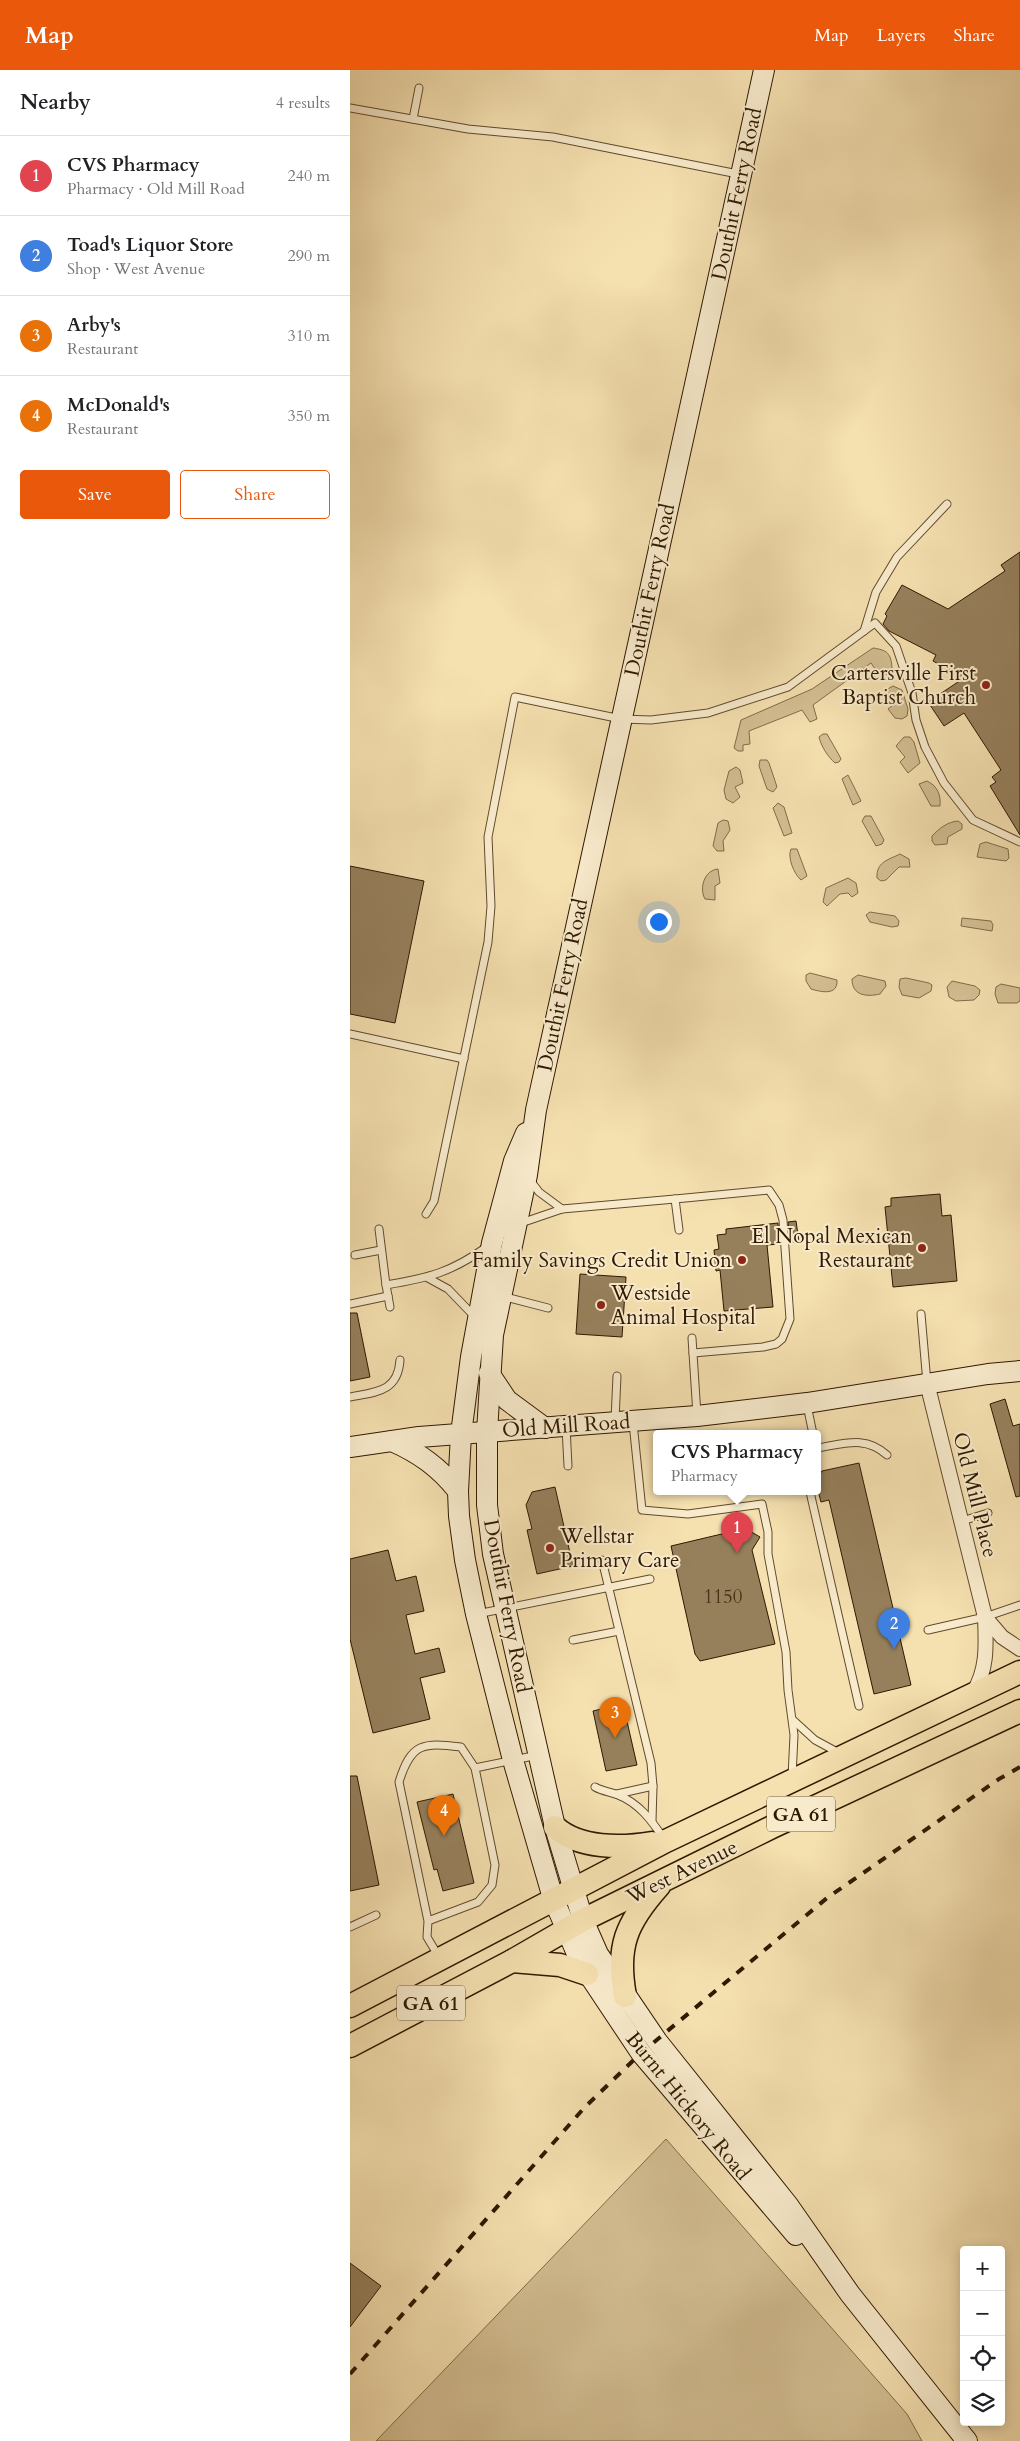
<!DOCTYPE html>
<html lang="en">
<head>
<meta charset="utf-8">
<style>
  body { margin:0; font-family:Cardo,serif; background:#f2f2f2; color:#202124 }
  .controls { position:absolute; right:15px; bottom:15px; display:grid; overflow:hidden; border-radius:5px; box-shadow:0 2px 12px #0003 }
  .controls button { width:45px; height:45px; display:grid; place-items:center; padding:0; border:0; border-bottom:1px solid #e0e0e0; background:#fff; color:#202124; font:25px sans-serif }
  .you { position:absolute; left:308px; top:851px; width:18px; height:18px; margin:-12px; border:4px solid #fff; border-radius:50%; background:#1a73e8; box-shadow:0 0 0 8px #1a73e833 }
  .badge { display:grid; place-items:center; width:32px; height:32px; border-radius:50%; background:#ea580c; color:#fff; font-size:16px; font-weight:700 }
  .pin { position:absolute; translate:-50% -41px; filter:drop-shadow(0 1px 2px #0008) }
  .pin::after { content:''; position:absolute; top:26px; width:18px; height:15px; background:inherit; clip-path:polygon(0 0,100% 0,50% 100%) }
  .popup { position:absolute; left:303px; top:1360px; width:168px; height:65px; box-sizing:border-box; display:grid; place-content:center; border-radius:5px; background:#fff; filter:drop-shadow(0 1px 4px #0005); font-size:16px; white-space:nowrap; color:#757577 }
  .popup b { font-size:19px; color:#202124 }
  .popup::after { content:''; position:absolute; left:50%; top:100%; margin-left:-10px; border:10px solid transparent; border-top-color:#fff }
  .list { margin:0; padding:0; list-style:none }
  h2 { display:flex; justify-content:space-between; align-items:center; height:65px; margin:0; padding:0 20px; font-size:21px }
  h2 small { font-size:16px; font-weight:400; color:#757577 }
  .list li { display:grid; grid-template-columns:32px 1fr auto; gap:15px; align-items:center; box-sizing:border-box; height:80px; padding:0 20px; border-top:1px solid #e0e0e0 }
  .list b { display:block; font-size:19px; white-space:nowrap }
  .list p { margin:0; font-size:16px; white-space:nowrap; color:#757577 }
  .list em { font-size:16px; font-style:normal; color:#757577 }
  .actions { display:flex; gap:10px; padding:15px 20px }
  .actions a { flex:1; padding:11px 0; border:1px solid #ea580c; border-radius:5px; text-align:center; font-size:18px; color:#ea580c }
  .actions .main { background:#ea580c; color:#fff }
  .icon { flex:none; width:28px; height:28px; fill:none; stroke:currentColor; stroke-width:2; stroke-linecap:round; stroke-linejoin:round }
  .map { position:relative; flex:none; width:670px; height:2371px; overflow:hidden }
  header { display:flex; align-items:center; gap:30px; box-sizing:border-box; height:70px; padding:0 25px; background:#ea580c; color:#fff }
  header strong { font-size:24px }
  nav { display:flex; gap:28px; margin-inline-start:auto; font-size:18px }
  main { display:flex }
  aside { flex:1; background:#fff }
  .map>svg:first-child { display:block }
  .green { fill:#d3be92; stroke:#816b49 }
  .building { fill:#96805c; stroke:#2f1800 }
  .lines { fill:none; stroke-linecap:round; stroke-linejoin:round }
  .lane-casing { stroke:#604a2c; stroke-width:9 }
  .street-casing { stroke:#604a2c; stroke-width:16 }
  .secondary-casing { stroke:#2f1800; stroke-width:22 }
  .primary-casing { stroke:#2f1800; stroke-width:25 }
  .lane { stroke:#f8ebcc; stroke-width:7 }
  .street { stroke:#f8ebcc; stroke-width:14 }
  .secondary { stroke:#f8ebcc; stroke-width:20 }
  .primary { stroke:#f5e0b0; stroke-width:22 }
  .rail { stroke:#2f1800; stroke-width:4; stroke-dasharray:9 9; stroke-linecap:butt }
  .poi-dot { fill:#8f2418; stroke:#f8ebcc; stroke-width:2 }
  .labels { text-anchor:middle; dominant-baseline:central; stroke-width:4; stroke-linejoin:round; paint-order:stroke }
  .number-label { font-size:19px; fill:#493217 }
  .shield { fill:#f8ebcc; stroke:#6b573d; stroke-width:1 }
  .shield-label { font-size:20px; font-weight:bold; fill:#2f1800 }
  .street-label { font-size:21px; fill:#2f1800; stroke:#f8ebcc }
  .poi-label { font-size:21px; fill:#2f1800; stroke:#f8ebcc; text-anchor:end }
</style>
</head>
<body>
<header>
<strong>Map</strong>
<nav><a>Map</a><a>Layers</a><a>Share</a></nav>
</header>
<main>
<aside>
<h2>Nearby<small>4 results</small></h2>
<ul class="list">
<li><span class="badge" style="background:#e0444e">1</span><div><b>CVS Pharmacy</b><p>Pharmacy · Old Mill Road</p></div><em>240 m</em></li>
<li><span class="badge" style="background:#3f7fe0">2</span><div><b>Toad's Liquor Store</b><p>Shop · West Avenue</p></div><em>290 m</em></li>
<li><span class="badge" style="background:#e8710a">3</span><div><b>Arby's</b><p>Restaurant</p></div><em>310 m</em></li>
<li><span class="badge" style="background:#e8710a">4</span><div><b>McDonald's</b><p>Restaurant</p></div><em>350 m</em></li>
</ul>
<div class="actions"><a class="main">Save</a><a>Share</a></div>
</aside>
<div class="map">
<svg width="670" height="2371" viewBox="0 0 670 2371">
  <rect width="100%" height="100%" fill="#f5e0b0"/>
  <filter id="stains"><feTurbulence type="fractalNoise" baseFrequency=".004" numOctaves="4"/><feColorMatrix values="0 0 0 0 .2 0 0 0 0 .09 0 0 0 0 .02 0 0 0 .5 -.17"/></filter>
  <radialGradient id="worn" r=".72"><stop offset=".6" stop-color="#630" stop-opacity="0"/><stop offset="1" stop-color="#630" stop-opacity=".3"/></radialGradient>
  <!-- green -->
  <g class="green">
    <path d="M523 578C537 580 541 583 542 598L537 604 529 605 521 593 463 635 467 649 460 652 452 640 399 661 400 674 393 675V681H388L384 678 391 650 462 619Z"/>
    <path d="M543 616 552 620 558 639 557 646 552 649 545 648 538 639 543 635 534 621Z"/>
    <path d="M473 664H477L489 685 491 689 489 692 485 693C478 687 471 676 469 667Z"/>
    <path d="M554 667H560L564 672 570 693 558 703 550 692 555 687 546 676Z"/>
    <path d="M410 690H417L419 693 427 717 423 722 417 719 409 696Z"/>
    <path d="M386 697 390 700 393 713 385 717 390 727 383 733 376 729 374 720 379 701Z"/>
    <path d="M498 705 511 731 503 735 492 709Z"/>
    <path d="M577 711C588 716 591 726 590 736H581L569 714Z"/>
    <path d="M428 733 434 737 442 763 434 766 423 738Z"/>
    <path d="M515 746H521L534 770 532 774 526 776 512 751Z"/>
    <path d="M373 750 378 751 380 760 373 771 374 781H367L363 776 368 753Z"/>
    <path d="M608 751 612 754V759L598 767 597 774 585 775 582 771V766C590 758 597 752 608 751Z"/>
    <path d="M636 772 658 779 659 788 656 791 627 787 630 774Z"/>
    <path d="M441 779H447L456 803 457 806 451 810C444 804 437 787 441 779Z"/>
    <path d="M550 784 559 789 560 797H549L536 810 531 811 527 808C526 792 538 790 550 784Z"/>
    <path d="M368 799 370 813 365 816V830L355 829C349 819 354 800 368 799Z"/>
    <path d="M498 808 506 813 508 823 502 827 498 823 490 824 477 836 473 832 476 818Z"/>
    <path d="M520 842 545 846 549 851 548 856 542 857 520 852 516 845Z"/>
    <path d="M612 848 641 851 643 855 642 861 611 856Z"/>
    <path d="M460 903 487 910C488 926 471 922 461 919L456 911V905Z"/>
    <path d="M508 905 535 911 536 916 530 924C517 927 502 926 502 909Z"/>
    <path d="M556 908 579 913 582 915 581 921 569 928 552 925 549 917 550 909Z"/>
    <path d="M602 911 625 916 630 920 629 925 624 930 606 931 599 927 597 917Z"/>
    <path d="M651 914 670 918V931L667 933H648L645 924 646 917Z"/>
    <path d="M316 2069 557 2344 572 2371H26Z"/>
  </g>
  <!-- building -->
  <g class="building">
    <path d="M670 482V765L640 716 646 712 642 707 651 700 614 643 594 656 578 632 614 608 583 591 586 585 539 561 533 554 537 546 535 544 552 515 598 539 655 501 651 495Z"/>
    <path d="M0 796 74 811 45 953 0 944Z"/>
    <path d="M590 1124 592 1146 601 1145 607 1211 543 1217 535 1137 541 1136V1128Z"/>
    <path d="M446 1151 449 1172H440L438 1152Z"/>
    <path d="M428 1153 429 1174 417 1175 423 1237 374 1241 370 1200 366 1201 364 1180 369 1179 367 1165 376 1164V1159Z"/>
    <path d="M230 1204 276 1207 272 1267 226 1264Z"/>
    <path d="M0 1243H7L20 1307 0 1311Z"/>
    <path d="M655 1329 663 1356 670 1354V1426L666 1427 640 1334Z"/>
    <path d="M509 1393 561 1615 524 1624 479 1430 471 1432 467 1417V1408L472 1401Z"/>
    <path d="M205 1417 223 1496 187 1504 177 1460 182 1459 176 1435 182 1422Z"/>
    <path d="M398 1460 410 1467 402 1480 425 1574 350 1591 345 1584 321 1476 376 1463 390 1472Z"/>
    <path d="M38 1480 46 1511 66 1506 74 1541 56 1545 65 1584 89 1578 95 1602 70 1608 80 1649 23 1663 0 1569V1489Z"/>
    <path d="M273 1634 287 1695 256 1701 243 1641Z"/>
    <path d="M0 1706H7L29 1815 0 1821Z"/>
    <path d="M103 1724 124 1813 93 1821 87 1799 84 1800 67 1732Z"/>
    <path d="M0 2193 31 2216 0 2257Z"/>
  </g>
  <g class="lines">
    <!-- lane casing -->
    <g class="lane-casing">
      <g id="lane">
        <path d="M0 38 118 59 203 67 388 104"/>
        <path d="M63 49 69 18"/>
        <path d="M514 561 526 522 547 487 597 434"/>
        <path d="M0 964 114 989"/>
        <path d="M179 1109 189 1122 212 1139"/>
        <path d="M76 1144 84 1131 138 872 141 836 138 767 165 627 271 649 301 650 358 643 438 617 525 553 546 576 562 623 566 650 575 677 594 713 623 750 670 772"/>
        <path d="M171 1153 212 1139 325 1129"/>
        <path d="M29 1159 36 1215C79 1208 102 1202 138 1176"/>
        <path d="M329 1160 325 1129 419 1120 429 1135 433 1150 440 1249 432 1269 426 1274 413 1277 343 1283"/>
        <path d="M5 1185 31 1180"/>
        <path d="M78 1208 98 1219 125 1247"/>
        <path d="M36 1215 40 1237"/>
        <path d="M152 1226 198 1238"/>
        <path d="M0 1234 38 1226"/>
        <path d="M571 1244 577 1313"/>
        <path d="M342 1268 347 1345"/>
        <path d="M0 1327C26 1322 48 1322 50 1290"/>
        <path d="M457 1335 463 1364"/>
        <path d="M265 1350 267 1306"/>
        <path d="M283 1353 292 1440 338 1444 412 1434 418 1462V1484L436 1582 438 1620 444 1665 442 1707"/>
        <path d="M216 1357 218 1396"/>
        <path d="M467 1378C494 1374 515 1365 537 1385"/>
        <path d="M460 1422 509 1636"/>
        <path d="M612 1451 638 1443"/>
        <path d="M252 1490 301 1693 303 1716 302 1751"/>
        <path d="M127 1544 300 1509"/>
        <path d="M578 1560 635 1547 670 1535"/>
        <path d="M223 1570 269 1561"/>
        <path d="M443 1650 465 1670 489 1683"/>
        <path d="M125 1698 188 1685"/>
        <path d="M245 1717C252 1721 260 1722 268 1725 289 1733 302 1751 314 1769"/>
        <path d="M267 1724 303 1716"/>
        <path d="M78 1851 128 1832 142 1815 145 1795 125 1698 111 1677C73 1672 61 1673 49 1712L78 1851 77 1867 89 1887"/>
        <path d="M0 1857 26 1845"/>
      </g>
    </g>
    <!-- street casing -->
    <g class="street-casing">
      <g id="street">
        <path d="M577 1313 635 1547C636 1574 638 1599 623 1623"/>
        <path d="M635 1547 652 1567 670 1579"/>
      </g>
    </g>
    <!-- secondary casing -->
    <g class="secondary-casing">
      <g id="secondary">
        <path d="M414 0 186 1040 177 1105 143 1265 137 1362V1435L143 1484 205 1757 233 1850 248 1884 307 1971 438 2135 500 2224 617 2371"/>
        <path d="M176 1063 164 1091 142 1173 121 1287 111 1364 108 1421 109 1446 115 1490 126 1544 163 1690 203 1828 231 1893 291 1983 446 2165"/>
        <path d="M139 1303 157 1330 195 1358"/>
        <path d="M42 1371C69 1383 89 1397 108 1421"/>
        <path d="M0 1377 69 1367 347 1346 457 1333 638 1304 670 1301"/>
      </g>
    </g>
    <!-- primary casing -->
    <g class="primary-casing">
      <g id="primary">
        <path d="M205 1757C229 1779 272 1778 302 1773"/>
        <path d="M162 1891 210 1895 237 1904"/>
        <path d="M275 1926C266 1877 276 1853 309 1816"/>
        <path d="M0 1936 316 1771 670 1602"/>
        <path d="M0 1976 162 1891 233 1850 422 1757 670 1641"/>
      </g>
    </g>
    <!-- lane -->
    <use href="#lane" class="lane"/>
    <!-- street -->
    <use href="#street" class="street"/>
    <!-- secondary -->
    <use href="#secondary" class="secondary"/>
    <!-- primary -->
    <use href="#primary" class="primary"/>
    <!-- rail -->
    <path class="rail" d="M0 2304 234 2038 291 1983 477 1828 649 1709 670 1697"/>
  </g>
  <!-- markers -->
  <g class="poi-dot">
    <circle cx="636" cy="615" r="5"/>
    <circle cx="572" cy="1178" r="5"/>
    <circle cx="392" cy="1190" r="5"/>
    <circle cx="251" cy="1235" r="5"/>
    <circle cx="200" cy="1478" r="5"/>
  </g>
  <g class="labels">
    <!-- number labels -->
    <g class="number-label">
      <text x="373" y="1527">1150</text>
    </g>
    <!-- shield labels -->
    <g class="shield">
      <rect x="417" y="1726.5" width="68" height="35" rx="4"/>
      <rect x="47" y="1915.5" width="68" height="35" rx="4"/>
    </g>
    <g class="shield-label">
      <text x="451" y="1744">GA 61</text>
      <text x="81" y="1933">GA 61</text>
    </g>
    <!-- street labels -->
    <g class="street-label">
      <text transform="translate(387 124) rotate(-78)">Douthit Ferry Road</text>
      <text transform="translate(300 520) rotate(-78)">Douthit Ferry Road</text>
      <text transform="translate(213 915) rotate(-78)">Douthit Ferry Road</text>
      <text transform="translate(216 1356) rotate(-4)">Old Mill Road</text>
      <text transform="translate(625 1425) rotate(76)">Old Mill Place</text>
      <text transform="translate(157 1536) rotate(79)">Douthit Ferry Road</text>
      <text transform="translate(332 1802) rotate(-26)">West Avenue</text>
      <text transform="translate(338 2036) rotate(51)">Burnt Hickory Road</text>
    </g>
    <!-- poi labels -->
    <g class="poi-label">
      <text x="626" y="603">Cartersville First<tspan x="626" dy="24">Baptist Church</tspan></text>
      <text x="562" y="1166">El Nopal Mexican<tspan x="562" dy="24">Restaurant</tspan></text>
      <text x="382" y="1190">Family Savings Credit Union</text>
      <text x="261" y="1223" text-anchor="start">Westside<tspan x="261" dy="24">Animal Hospital</tspan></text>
      <text x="210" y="1466" text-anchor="start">Wellstar<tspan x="210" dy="24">Primary Care</tspan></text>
    </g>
  </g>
  <rect width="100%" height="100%" filter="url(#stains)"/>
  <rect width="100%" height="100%" fill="url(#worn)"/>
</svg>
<div class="controls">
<button>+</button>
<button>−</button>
<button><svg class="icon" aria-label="locate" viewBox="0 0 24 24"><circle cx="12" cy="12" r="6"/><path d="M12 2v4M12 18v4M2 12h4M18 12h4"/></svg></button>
<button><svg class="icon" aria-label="layers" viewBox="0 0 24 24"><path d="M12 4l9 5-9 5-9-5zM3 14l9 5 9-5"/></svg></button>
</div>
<div class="you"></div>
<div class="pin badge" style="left:387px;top:1483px;background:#e0444e">1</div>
<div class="popup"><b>CVS Pharmacy</b>Pharmacy</div>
<div class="pin badge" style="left:544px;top:1579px;background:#3f7fe0">2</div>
<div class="pin badge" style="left:265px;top:1668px;background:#e8710a">3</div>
<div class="pin badge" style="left:94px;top:1766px;background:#e8710a">4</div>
</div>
</main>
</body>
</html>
